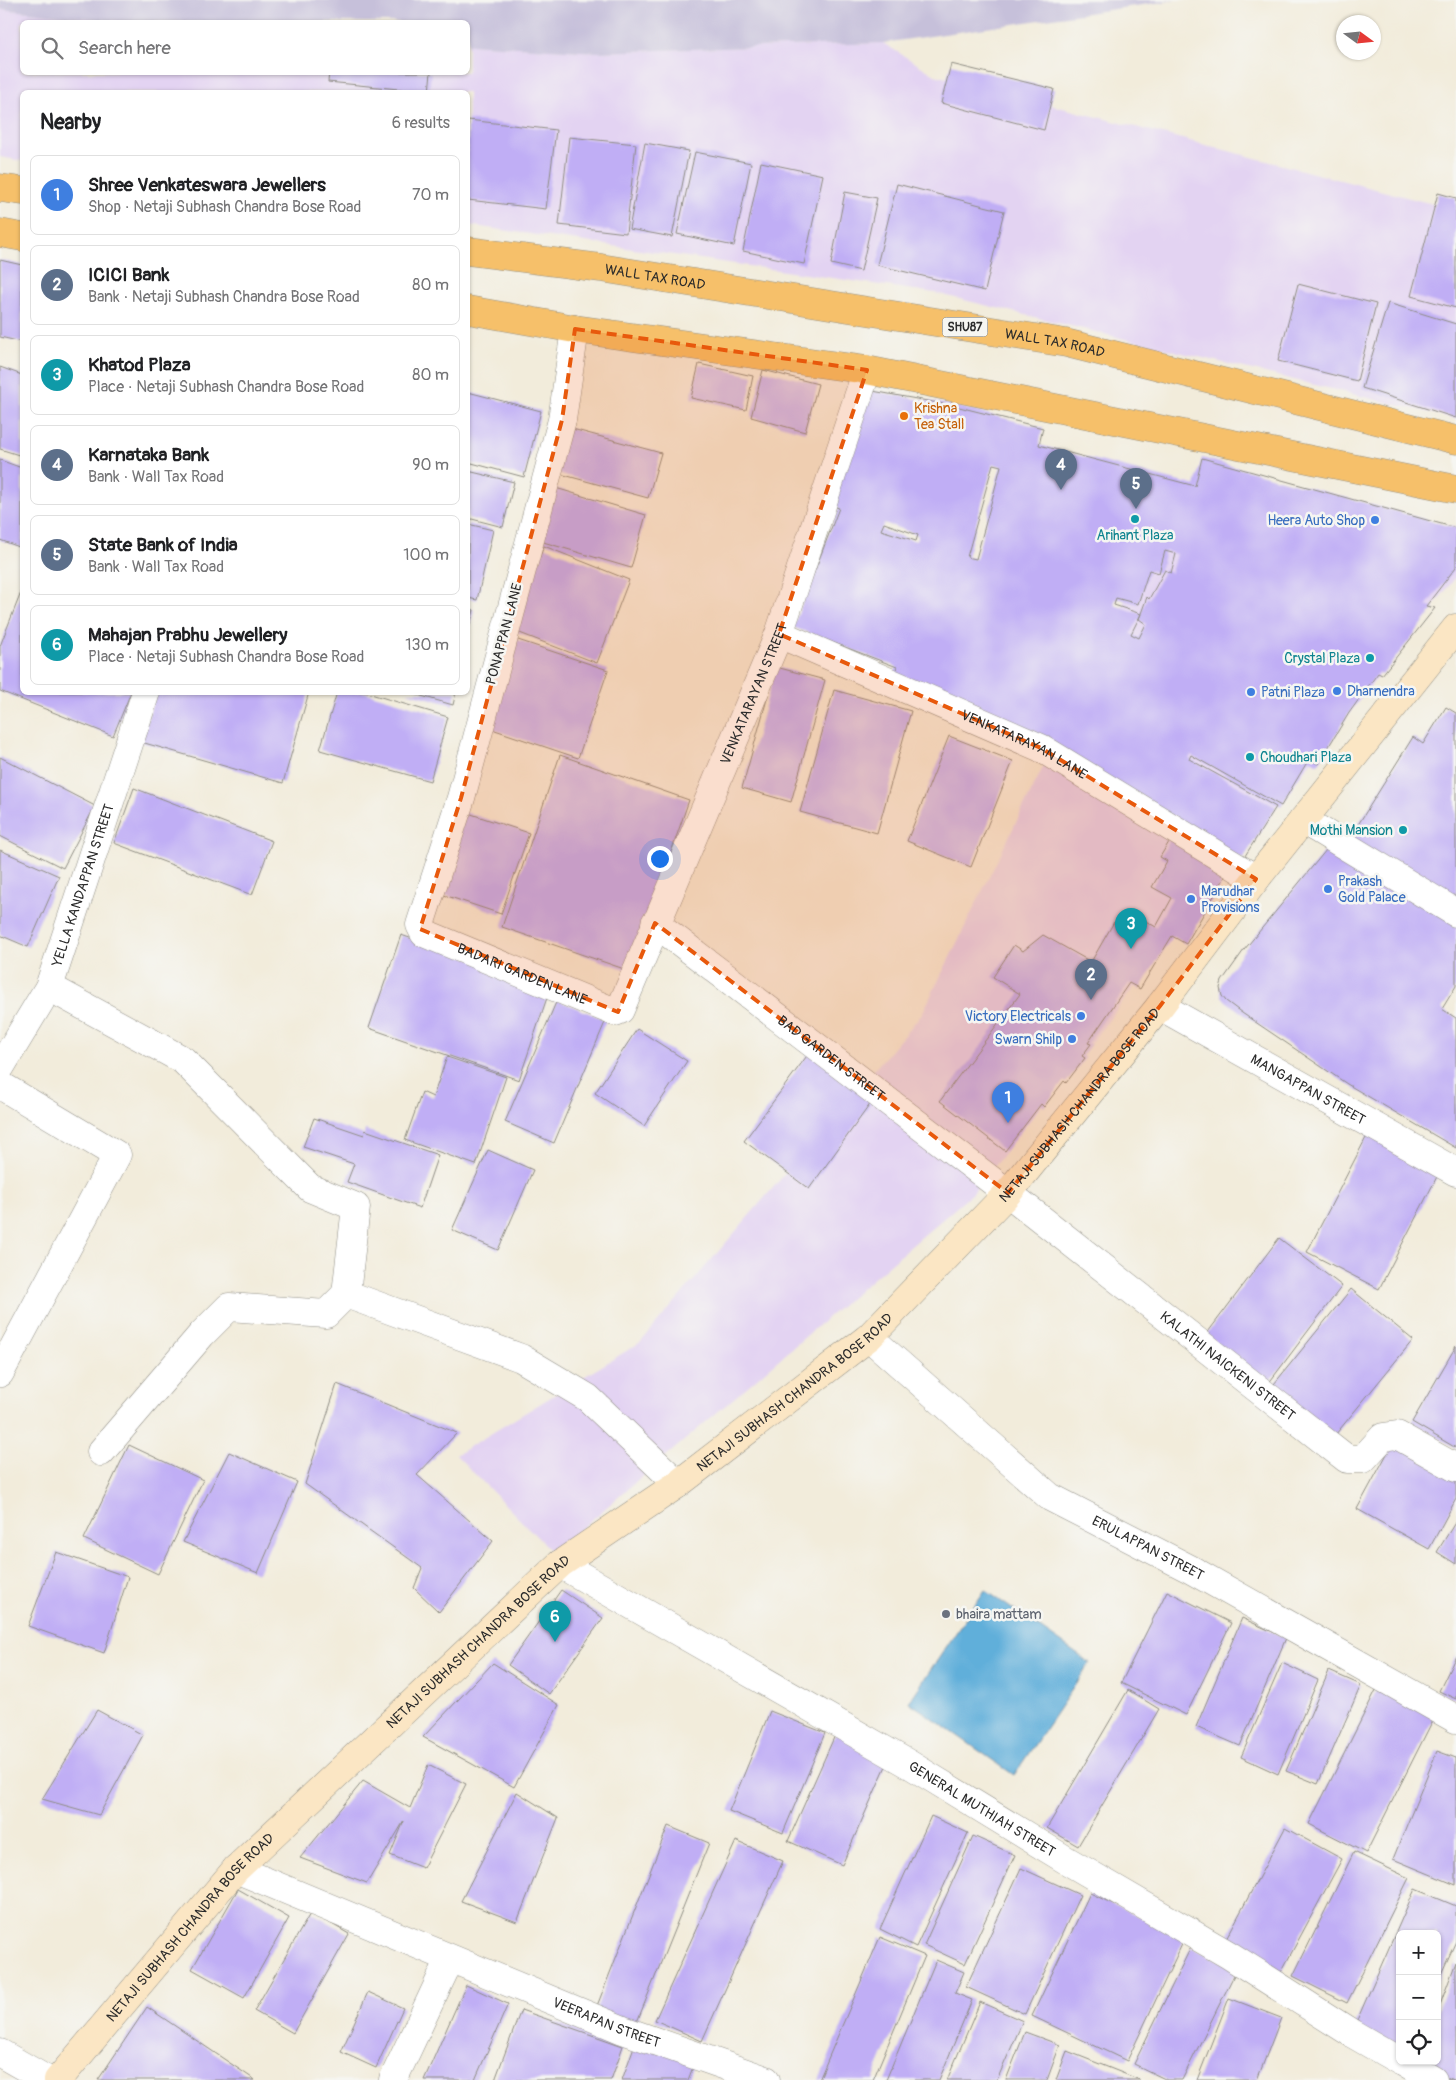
<!DOCTYPE html>
<html lang="en">
<head>
<meta charset="utf-8">
<style>
  body { margin:0; font-family:Pangolin,sans-serif; background:#f6f6f6; color:#202124 }
  .controls { position:absolute; right:15px; bottom:15px; display:grid; overflow:hidden; border-radius:8px; box-shadow:0 1px 4px #0004 }
  .controls button { width:45px; height:45px; display:grid; place-items:center; padding:0; border:0; border-bottom:1px solid #e0e0e0; background:#fff; color:#202124; font:25px sans-serif }
  .compass { position:absolute; left:1336px; top:15px; width:45px; height:45px; border-radius:50%; background:#fff; box-shadow:0 1px 4px #0004; rotate:105deg }
  .you { position:absolute; left:659px; top:858px; width:18px; height:18px; margin:-12px; border:4px solid #fff; border-radius:50%; background:#1a73e8; box-shadow:0 0 0 8px #1a73e833 }
  .badge { display:grid; place-items:center; width:32px; height:32px; border-radius:50%; background:#b5179e; color:#fff; font-size:16px; font-weight:700 }
  .pin { position:absolute; translate:-50% -41px; filter:drop-shadow(0 1px 2px #0008) }
  .pin::after { content:''; position:absolute; top:26px; width:18px; height:15px; background:inherit; clip-path:polygon(0 0,100% 0,50% 100%) }
  .list { margin:0; padding:0; list-style:none }
  h2 { display:flex; justify-content:space-between; align-items:center; height:65px; margin:0; padding:0 20px; font-size:21px }
  h2 small { font-size:16px; font-weight:400; color:#757577 }
  .list li { display:grid; grid-template-columns:32px 1fr auto; gap:15px; align-items:center; box-sizing:border-box; height:80px; margin:0 10px 10px; padding:0 10px; border:1px solid #e0e0e0; border-radius:8px }
  .list b { display:block; font-size:19px; white-space:nowrap }
  .list p { margin:0; font-size:16px; white-space:nowrap; color:#757577 }
  .list em { font-size:16px; font-style:normal; color:#757577 }
  .icon { flex:none; width:28px; height:28px; fill:none; stroke:currentColor; stroke-width:2; stroke-linecap:round; stroke-linejoin:round }
  .map { position:relative; flex:none; width:1456px; height:2080px; overflow:hidden }
  .search { position:absolute; background:#fff; box-shadow:0 1px 4px #0004; left:20px; top:20px; width:450px; height:55px; display:flex; align-items:center; gap:12px; box-sizing:border-box; padding:0 18px; border-radius:8px; color:#757577; font-size:19px }
  .panel { position:absolute; background:#fff; box-shadow:0 1px 4px #0004; left:20px; top:90px; width:450px; height:605px; border-radius:8px }
  .map>svg:first-child { display:block }
  .built { fill:#e3d3f2 }
  .industrial { fill:#c6c0da }
  .water { fill:#60afda; stroke:#466d82 }
  .building { fill:#c0aef5; fill-rule:evenodd }
  .lines { fill:none; stroke-linecap:round; stroke-linejoin:round }
  .street-casing { stroke:#8e8c83; stroke-width:29 }
  .secondary-casing { stroke:#8e8c83; stroke-width:29 }
  .primary-casing { stroke:#8e8c83; stroke-width:29 }
  .street { stroke:#fff; stroke-width:28 }
  .secondary { stroke:#fbe6c4; stroke-width:28 }
  .primary { stroke:#f6c06b; stroke-width:28 }
  .marked { fill:#e8590c; fill-opacity:0.2; stroke:#e8590c; stroke-width:4; stroke-dasharray:10 6; stroke-linejoin:round }
  .food-dot { fill:#e8710a; stroke:#f6f6f2; stroke-width:2 }
  .culture-dot { fill:#0f9aa8; stroke:#f6f6f2; stroke-width:2 }
  .shop-dot { fill:#3f7fe0; stroke:#f6f6f2; stroke-width:2 }
  .worship-dot { fill:#6b7280; stroke:#f6f6f2; stroke-width:2 }
  .labels { text-anchor:middle; dominant-baseline:central; stroke-width:5; stroke-linejoin:round; paint-order:stroke }
  .shield { fill:#f6f6f2; stroke:#686867; stroke-width:1 }
  .shield-label { font-size:12px; font-weight:bold; fill:#2b2b2b }
  .street-label { font-size:14px; fill:#2b2b2b; stroke:#f6f6f2 }
  .food-label { font-size:14px; fill:#c56008; stroke:#f6f6f2; text-anchor:start }
  .shop-label { font-size:14px; fill:#366cbe; stroke:#f6f6f2; text-anchor:start }
  .culture-label { font-size:14px; fill:#0d838f; stroke:#f6f6f2; text-anchor:end }
  .worship-label { font-size:14px; fill:#5b616d; stroke:#f6f6f2; text-anchor:start }
</style>
</head>
<body>
<div class="map">
<svg width="1456" height="2080" viewBox="0 0 1456 2080">
  <rect width="100%" height="100%" fill="#f6f6f2"/>
  <filter id="ink" filterUnits="userSpaceOnUse"><feTurbulence type="fractalNoise" baseFrequency=".02" numOctaves="2"/><feDisplacementMap in="SourceGraphic" scale="10" xChannelSelector="R" yChannelSelector="G"/><feConvolveMatrix kernelMatrix="1 2 1 2 8 2 1 2 1" color-interpolation-filters="sRGB"/></filter>
  <filter id="wash" filterUnits="userSpaceOnUse"><feTurbulence type="fractalNoise" baseFrequency=".0096" numOctaves="4" result="noise"/><feDisplacementMap in="SourceGraphic" scale="20" xChannelSelector="R" yChannelSelector="G"/><feGaussianBlur stdDeviation="1.12" result="paint"/><feColorMatrix in="noise" values="0 0 0 0 0 0 0 0 0 0 0 0 0 0 0 0 0 1.4 0 .05"/><feComposite in="paint" operator="in"/></filter>
  <g filter="url(#wash)">
    <rect width="100%" height="100%" fill="#f2ecdb"/>
    <!-- built -->
    <g class="built">
      <path d="M0 9 128 22H22V72H468V44L597 52 883 43 935 75 1456 210V419L935 293 468 225V92H22V161L0 157Z"/>
      <path d="M1183 482 1456 548V577L973 1193 553 1553 456 1455 641 1342 922 1014Z"/>
    </g>
    <!-- industrial -->
    <path class="industrial" d="M0 0H1176L883 43 597 52 468 44V22H128L0 9Z"/>
    <!-- water -->
    <path class="water" d="M985 1590 1090 1663 1014 1775 909 1702Z"/>
    <g id="blocks">
      <!-- building -->
      <g class="building">
        <path d="M951 64 1054 89 1044 130 941 103Z"/>
        <path d="M329 72H431L429 92 328 82Z"/>
        <path d="M468 120 556 130 546 209 468 200Z"/>
        <path d="M569 137 636 144 626 233 559 225Z"/>
        <path d="M645 143 689 151 672 237 629 229Z"/>
        <path d="M695 152 751 163 734 246 677 234Z"/>
        <path d="M761 162 823 175 804 264 743 251Z"/>
        <path d="M897 184 1004 211 985 291 877 265Z"/>
        <path d="M845 192 877 198 861 271 831 264Z"/>
        <path d="M1438 193 1456 198V308L1411 296Z"/>
        <path d="M0 260 22 265V342L0 337Z"/>
        <path d="M1298 284 1376 304 1357 381 1278 361Z"/>
        <path d="M1388 303 1456 324V418L1362 388Z"/>
        <path d="M699 364 753 376 746 410 691 398Z"/>
        <path d="M0 367 22 375V456L0 449Z"/>
        <path d="M763 370 818 384 805 432 751 417Z"/>
        <path d="M867 390 955 406 1043 428 1039 445 1195 486 1202 458 1456 528V567L1426 606 1435 608 1382 675 1378 673 1349 713 1318 764 1309 759 1281 806 1191 755 1189 759 1276 807 1243 859 894 674 897 667 793 627 839 508 829 505ZM993 464 1001 466 976 559 967 557ZM884 523 918 535 916 541 881 530ZM1165 551 1176 554 1171 573 1165 570 1149 599 1147 597 1139 619 1146 624 1139 638 1131 634 1141 614 1114 605 1116 598 1138 604 1149 570 1159 573Z"/>
        <path d="M468 392 541 411 524 477 468 462Z"/>
        <path d="M565 427 661 453 648 498 553 472Z"/>
        <path d="M0 460 22 468V548L0 540Z"/>
        <path d="M468 471 514 482 503 527 468 518Z"/>
        <path d="M549 486 646 515 631 568 533 539Z"/>
        <path d="M468 524 493 530 477 600 468 598Z"/>
        <path d="M544 546 629 580 597 663 512 630Z"/>
        <path d="M22 590V692H131L113 736 0 691V646Z"/>
        <path d="M468 608 474 610 468 631Z"/>
        <path d="M515 639 608 670 578 758 486 727Z"/>
        <path d="M776 667 825 680 791 802 742 788Z"/>
        <path d="M834 690 911 711 877 833 800 812Z"/>
        <path d="M156 692H309L283 783 141 742Z"/>
        <path d="M337 692H364L448 717 430 781 320 750Z"/>
        <path d="M407 692H456L453 705Z"/>
        <path d="M1446 707 1456 713V900L1349 839 1413 737 1423 744Z"/>
        <path d="M949 736 1013 761 971 867 907 841Z"/>
        <path d="M560 755 689 800 630 971 502 927Z"/>
        <path d="M0 757 95 806 63 868 0 836Z"/>
        <path d="M134 788 272 841 252 895 114 843Z"/>
        <path d="M465 812 529 833 501 914 438 893Z"/>
        <path d="M1172 837 1229 870 1186 944 1172 936 1140 989 1129 983 1088 1043 1091 1044 1082 1056 1085 1058 1066 1083 1064 1081 1044 1107 1041 1104 1005 1151 940 1101 1020 994 993 977 1014 945 1023 951 1043 935 1091 962 1114 922 1128 930 1137 916 1156 927 1172 898 1152 887 1167 861 1160 857Z"/>
        <path d="M1331 844 1456 923V986L1442 1009 1456 1018V1148L1347 1084 1242 1013 1226 1001 1222 996 1220 988 1222 981 1244 950Z"/>
        <path d="M0 850 59 876 28 947 0 935Z"/>
        <path d="M401 935 551 986 519 1080 369 1028Z"/>
        <path d="M557 1000 606 1020 554 1143 505 1122Z"/>
        <path d="M637 1029 687 1061 644 1126 595 1093Z"/>
        <path d="M812 1049 876 1096 809 1189 744 1141Z"/>
        <path d="M447 1057 506 1077 476 1165 405 1140 422 1092 433 1097Z"/>
        <path d="M314 1118 364 1135 365 1130 438 1155 420 1208 347 1182 354 1164 303 1147Z"/>
        <path d="M1370 1130 1442 1167 1379 1289 1307 1252Z"/>
        <path d="M488 1150 533 1170 498 1250 452 1230Z"/>
        <path d="M1279 1238 1342 1286 1265 1388 1202 1340Z"/>
        <path d="M1351 1289 1413 1340 1331 1440 1270 1389Z"/>
        <path d="M1456 1346V1448L1412 1422Z"/>
        <path d="M337 1384 457 1433 417 1475 493 1541 439 1612 414 1588 422 1568 305 1484Z"/>
        <path d="M1393 1443 1456 1478V1499L1429 1549 1357 1509Z"/>
        <path d="M129 1445 203 1480 158 1574 84 1539Z"/>
        <path d="M229 1452 297 1482 258 1573 183 1542Z"/>
        <path d="M1456 1521V1564L1437 1552Z"/>
        <path d="M56 1552 128 1577 104 1653 28 1626Z"/>
        <path d="M561 1590 603 1618 549 1694 508 1665Z"/>
        <path d="M1167 1591 1231 1623 1186 1715 1121 1683Z"/>
        <path d="M1242 1618 1286 1638 1240 1746 1196 1727Z"/>
        <path d="M1456 1656V1699L1439 1691Z"/>
        <path d="M493 1663 559 1705 514 1787 423 1737Z"/>
        <path d="M1282 1663 1318 1680 1278 1774 1241 1757Z"/>
        <path d="M1329 1671 1361 1685 1318 1784 1286 1771Z"/>
        <path d="M1378 1686 1436 1714 1366 1853 1309 1824Z"/>
        <path d="M1128 1690 1159 1709 1078 1846 1047 1828Z"/>
        <path d="M97 1710 143 1735 99 1815 42 1799Z"/>
        <path d="M770 1711 825 1733 783 1833 729 1811Z"/>
        <path d="M836 1733 890 1757 842 1865 788 1841Z"/>
        <path d="M1437 1751 1456 1758V1885L1393 1859Z"/>
        <path d="M428 1765 466 1784 423 1868 390 1855 404 1821 367 1883 300 1858 363 1781 410 1808Z"/>
        <path d="M517 1792 558 1818 517 1922 461 1901Z"/>
        <path d="M931 1816 968 1833 916 1947 880 1929Z"/>
        <path d="M668 1826 709 1843 633 2032 593 2016Z"/>
        <path d="M1285 1828 1342 1859 1279 1976 1223 1945Z"/>
        <path d="M973 1836 1015 1855 965 1964 924 1945Z"/>
        <path d="M736 1841 783 1861 702 2041 655 2020Z"/>
        <path d="M1354 1852 1409 1878 1347 2003 1293 1976Z"/>
        <path d="M1021 1868 1080 1895 1025 2014 966 1987Z"/>
        <path d="M238 1889 289 1918 244 1998 192 1969Z"/>
        <path d="M1415 1889 1456 1906V1941L1437 1983V1934H1400V2047L1354 2027Z"/>
        <path d="M1090 1893 1185 1938 1127 2061 1032 2016Z"/>
        <path d="M311 1912 349 1934 293 2033 254 2011Z"/>
        <path d="M880 1937 925 1956 873 2080H819Z"/>
        <path d="M1191 1947 1237 1969 1182 2080H1167L1134 2064Z"/>
        <path d="M936 1960 964 1972 955 1993 972 2000 939 2080H886Z"/>
        <path d="M1456 1962V2080H1453L1418 2067 1420 2061H1437V2013Z"/>
        <path d="M466 1985 508 2004 475 2080H424Z"/>
        <path d="M368 1992 403 2008 376 2068 341 2052Z"/>
        <path d="M1229 1998 1281 2018 1257 2080H1197Z"/>
        <path d="M980 2002 1023 2021 997 2080H947Z"/>
        <path d="M147 2007 255 2080H98Z"/>
        <path d="M521 2010 623 2046 611 2080H495Z"/>
        <path d="M1025 2032 1060 2045 1047 2080H1006Z"/>
        <path d="M636 2041 695 2062 688 2080H622Z"/>
        <path d="M1067 2051 1140 2080H1056Z"/>
      </g>
    </g>
  </g>
  <g filter="url(#ink)">
    <use href="#blocks" fill-opacity="0" stroke="#8e8c83" stroke-width="1"/>
    <g class="lines">
      <!-- street casing -->
      <g class="street-casing">
        <g id="street">
          <path id="s1" d="M575 329 562 420 461 798 420 925 424 933 615 1012 620 1010 779 634 867 370"/>
          <path id="s2" d="M779 634 1041 748 1256 879"/>
          <path d="M1303 820 1456 913"/>
          <path id="s3" d="M655 923 1008 1193 1347 1459H1363L1383 1437 1397 1435 1456 1468"/>
          <path d="M49 987 183 1060 310 1188 356 1207 346 1294 521 1358 588 1398 678 1484"/>
          <path id="s4" d="M1160 1006 1456 1172"/>
          <path id="s5" d="M0 1068 49 987 146 692"/>
          <path d="M0 1085 117 1155 0 1373"/>
          <path id="s6" d="M869 1337 1050 1497 1190 1569 1456 1719"/>
          <path d="M101 1452 202 1334 229 1307 326 1314 346 1294"/>
          <path id="s7" d="M560 1564 909 1764 1066 1860 1229 1955 1353 2034 1400 2061"/>
          <path id="s8" d="M236 1869 623 2030 766 2080"/>
          <path d="M0 2053 47 2080"/>
          <path d="M1401 2061 1433 2080"/>
          <path d="M393 2080 450 1959"/>
        </g>
      </g>
      <!-- secondary casing -->
      <g class="secondary-casing">
        <g id="secondary">
          <path id="s9" d="M58 2080 236 1869 560 1564 678 1484 869 1337 1008 1193 1160 1006 1256 879 1456 628"/>
        </g>
      </g>
      <!-- primary casing -->
      <g class="primary-casing">
        <g id="primary">
          <path d="M0 188 22 191"/>
          <path d="M0 233 22 237"/>
          <path id="s10" d="M468 251 601 268 1066 343 1456 440"/>
          <path d="M468 310 575 329 867 370 1456 489"/>
        </g>
      </g>
      <!-- street -->
      <use href="#street" class="street"/>
      <!-- secondary -->
      <use href="#secondary" class="secondary"/>
      <!-- primary -->
      <use href="#primary" class="primary"/>
    </g>
  </g>
  <!-- marked area -->
  <path class="marked" d="M575 329 867 370 779 634 1041 748 1256 879 1160 1006 1008 1193 655 923 618 1012 420 929 461 798 562 420Z"/>
  <!-- markers -->
  <circle class="food-dot" cx="904" cy="416" r="5"/>
  <g class="culture-dot">
    <circle cx="1135" cy="519" r="5"/>
    <circle cx="1370" cy="658" r="5"/>
    <circle cx="1250" cy="757" r="5"/>
    <circle cx="1403" cy="830" r="5"/>
  </g>
  <g class="shop-dot">
    <circle cx="1375" cy="520" r="5"/>
    <circle cx="1337" cy="691" r="5"/>
    <circle cx="1251" cy="692" r="5"/>
    <circle cx="1328" cy="889" r="5"/>
    <circle cx="1191" cy="899" r="5"/>
    <circle cx="1081" cy="1016" r="5"/>
    <circle cx="1072" cy="1039" r="5"/>
  </g>
  <circle class="worship-dot" cx="946" cy="1614" r="5"/>
  <g class="labels">
    <!-- shield labels -->
    <rect class="shield" x="942.5" y="317.5" width="45" height="19" rx="4"/>
    <g class="shield-label">
      <text x="965" y="327">SHU87</text>
    </g>
    <!-- street labels -->
    <g class="street-label">
      <text stroke="none"><textPath href="#s10" startOffset="189">WALL TAX ROAD</textPath></text>
      <text stroke="none"><textPath href="#s10" startOffset="594">WALL TAX ROAD</textPath></text>
      <text transform="translate(504 634) rotate(-75)">PONAPPAN LANE</text>
      <text stroke="none"><textPath href="#s1" startOffset="1181">VENKATARAYAN STREET</textPath></text>
      <text stroke="none"><textPath href="#s2" startOffset="269">VENKATARAYAN LANE</textPath></text>
      <text stroke="none"><textPath href="#s5" startOffset="202">YELLA KANDAPPAN STREET</textPath></text>
      <text stroke="none"><textPath href="#s1" startOffset="732">BADARI GARDEN LANE</textPath></text>
      <text stroke="none"><textPath href="#s3" startOffset="222">BAD GARDEN STREET</textPath></text>
      <text stroke="none"><textPath href="#s4" startOffset="170">MANGAPPAN STREET</textPath></text>
      <text stroke="none"><textPath href="#s9" startOffset="1418">NETAJI SUBHASH CHANDRA BOSE ROAD</textPath></text>
      <text stroke="none"><textPath href="#s3" startOffset="724">KALATHI NAICKENI STREET</textPath></text>
      <text stroke="none"><textPath href="#s9" startOffset="1012">NETAJI SUBHASH CHANDRA BOSE ROAD</textPath></text>
      <text stroke="none"><textPath href="#s6" startOffset="352">ERULAPPAN STREET</textPath></text>
      <text stroke="none"><textPath href="#s9" startOffset="608">NETAJI SUBHASH CHANDRA BOSE ROAD</textPath></text>
      <text stroke="none"><textPath href="#s7" startOffset="488">GENERAL MUTHIAH STREET</textPath></text>
      <text stroke="none"><textPath href="#s9" startOffset="202">NETAJI SUBHASH CHANDRA BOSE ROAD</textPath></text>
      <text stroke="none"><textPath href="#s8" startOffset="401">VEERAPAN STREET</textPath></text>
    </g>
    <!-- food labels -->
    <g class="food-label">
      <text x="914" y="408">Krishna<tspan x="914" dy="16">Tea Stall</tspan></text>
    </g>
    <!-- shop labels -->
    <g class="shop-label">
      <text x="1365" y="520" text-anchor="end">Heera Auto Shop</text>
      <text x="1347" y="691">Dharnendra</text>
      <text x="1261" y="692">Patni Plaza</text>
      <text x="1338" y="881">Prakash<tspan x="1338" dy="16">Gold Palace</tspan></text>
      <text x="1201" y="891">Marudhar<tspan x="1201" dy="16">Provisions</tspan></text>
      <text x="1071" y="1016" text-anchor="end">Victory Electricals</text>
      <text x="1062" y="1039" text-anchor="end">Swarn Shilp</text>
    </g>
    <!-- culture labels -->
    <g class="culture-label">
      <text x="1135" y="535" text-anchor="middle">Arihant Plaza</text>
      <text x="1360" y="658">Crystal Plaza</text>
      <text x="1260" y="757" text-anchor="start">Choudhari Plaza</text>
      <text x="1393" y="830">Mothi Mansion</text>
    </g>
    <!-- worship labels -->
    <g class="worship-label">
      <text x="956" y="1614">bhaira mattam</text>
    </g>
  </g>
</svg>
<div class="controls">
<button>+</button>
<button>−</button>
<button><svg class="icon" aria-label="locate" viewBox="0 0 24 24"><circle cx="12" cy="12" r="6"/><path d="M12 2v4M12 18v4M2 12h4M18 12h4"/></svg></button>
</div>
<svg class="compass" viewBox="-18 -18 36 36"><path d="M0-13l5 13h-10z" fill="#e53935"/><path d="M0 13l5-13h-10z" fill="#757577"/></svg>
<div class="you"></div>
<div class="pin badge" style="left:1008px;top:1123px;background:#3f7fe0">1</div>
<div class="pin badge" style="left:1091px;top:1000px;background:#5c6f8a">2</div>
<div class="pin badge" style="left:1131px;top:949px;background:#0f9aa8">3</div>
<div class="pin badge" style="left:1061px;top:490px;background:#5c6f8a">4</div>
<div class="pin badge" style="left:1136px;top:509px;background:#5c6f8a">5</div>
<div class="pin badge" style="left:555px;top:1642px;background:#0f9aa8">6</div>
<div class="search"><svg class="icon" aria-label="search" viewBox="0 0 24 24"><circle cx="10" cy="10" r="6"/><path d="M15 15l6 6"/></svg>Search here</div>
<section class="panel">
<h2>Nearby<small>6 results</small></h2>
<ul class="list">
<li><span class="badge" style="background:#3f7fe0">1</span><div><b>Shree Venkateswara Jewellers</b><p>Shop · Netaji Subhash Chandra Bose Road</p></div><em>70 m</em></li>
<li><span class="badge" style="background:#5c6f8a">2</span><div><b>ICICI Bank</b><p>Bank · Netaji Subhash Chandra Bose Road</p></div><em>80 m</em></li>
<li><span class="badge" style="background:#0f9aa8">3</span><div><b>Khatod Plaza</b><p>Place · Netaji Subhash Chandra Bose Road</p></div><em>80 m</em></li>
<li><span class="badge" style="background:#5c6f8a">4</span><div><b>Karnataka Bank</b><p>Bank · Wall Tax Road</p></div><em>90 m</em></li>
<li><span class="badge" style="background:#5c6f8a">5</span><div><b>State Bank of India</b><p>Bank · Wall Tax Road</p></div><em>100 m</em></li>
<li><span class="badge" style="background:#0f9aa8">6</span><div><b>Mahajan Prabhu Jewellery</b><p>Place · Netaji Subhash Chandra Bose Road</p></div><em>130 m</em></li>
</ul>
</section>
</div>
</body>
</html>
